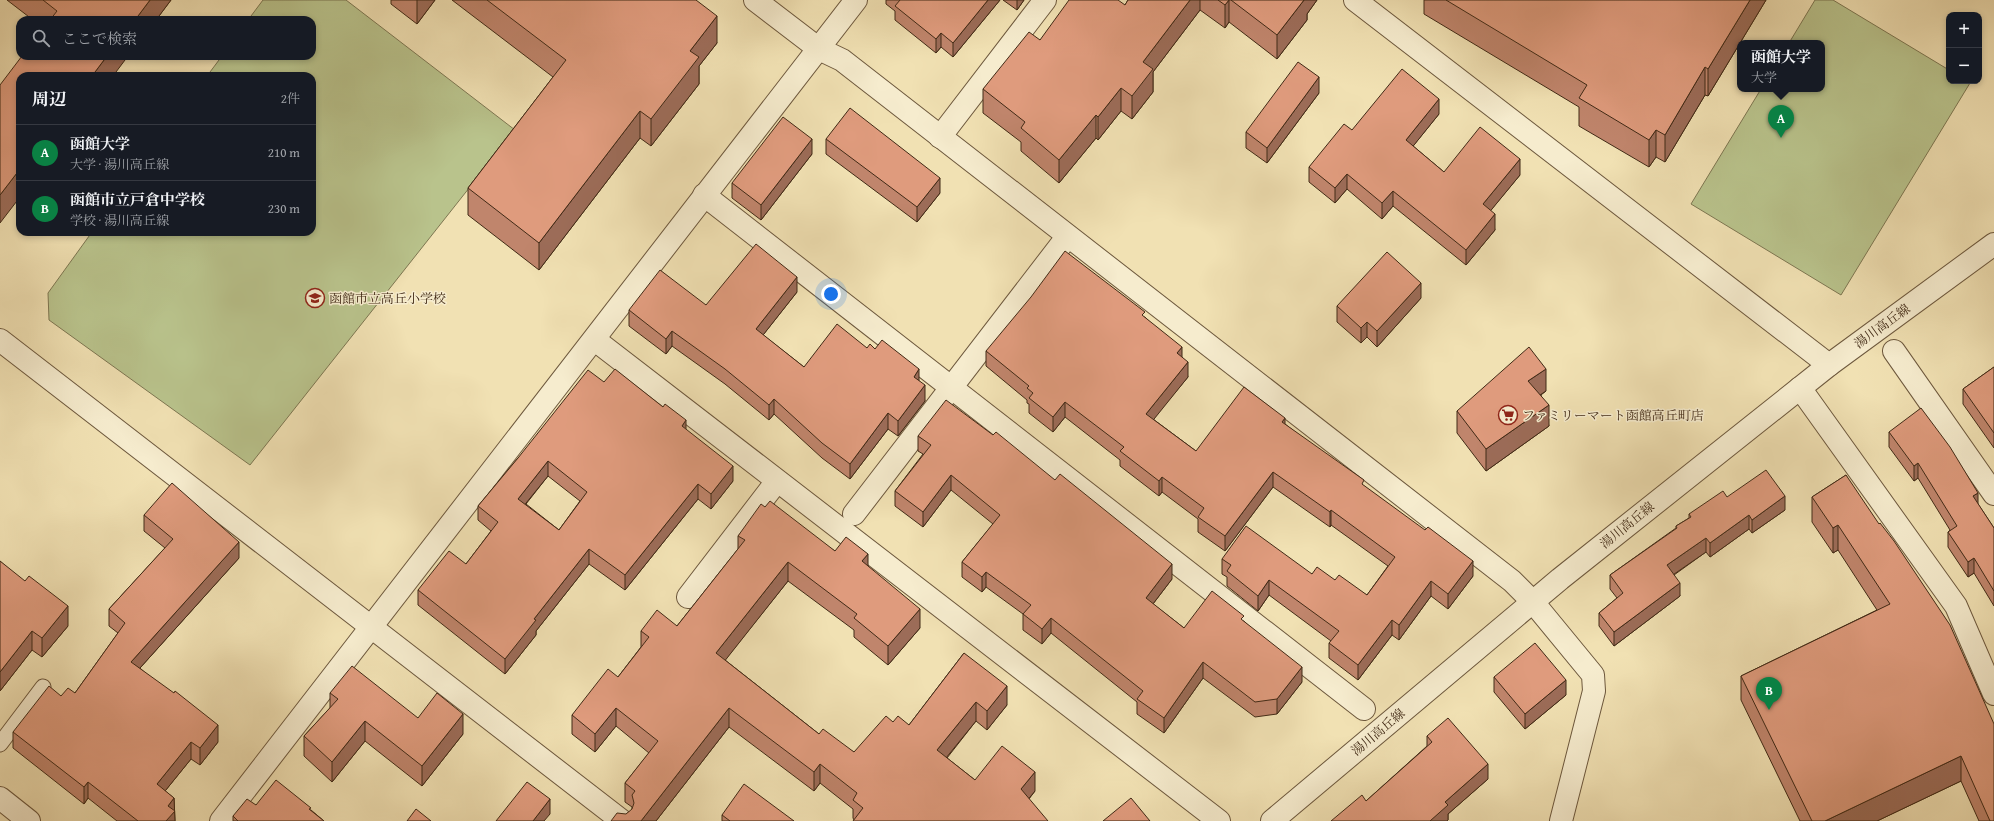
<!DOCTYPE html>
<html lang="ja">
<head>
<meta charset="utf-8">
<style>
  body { margin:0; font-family:"Gentium Book Plus","Noto Serif JP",serif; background:#242831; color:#f1f3f6 }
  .controls { position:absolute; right:12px; top:12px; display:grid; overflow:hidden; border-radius:8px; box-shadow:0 2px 6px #0003 }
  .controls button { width:36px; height:36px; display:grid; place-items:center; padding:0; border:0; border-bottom:1px solid #363941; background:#171b24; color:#f1f3f6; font:20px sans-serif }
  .you { position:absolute; left:831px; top:294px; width:14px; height:14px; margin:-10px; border:3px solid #fff; border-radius:50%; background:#1a73e8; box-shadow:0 0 0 6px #1a73e833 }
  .badge { display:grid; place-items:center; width:26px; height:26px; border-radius:50%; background:#0b8043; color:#fff; font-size:13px; font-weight:700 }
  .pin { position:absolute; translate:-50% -33px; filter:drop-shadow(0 1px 2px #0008) }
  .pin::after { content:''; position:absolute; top:21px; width:14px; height:12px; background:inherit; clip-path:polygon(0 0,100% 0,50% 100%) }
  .popup { position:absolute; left:1737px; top:40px; width:88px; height:52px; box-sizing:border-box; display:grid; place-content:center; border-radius:8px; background:#171b24; filter:drop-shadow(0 1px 3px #0005); font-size:13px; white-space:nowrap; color:#9ea1a6 }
  .popup b { font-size:15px; color:#f1f3f6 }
  .popup::after { content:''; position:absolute; left:50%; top:100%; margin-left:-8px; border:8px solid transparent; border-top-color:#171b24 }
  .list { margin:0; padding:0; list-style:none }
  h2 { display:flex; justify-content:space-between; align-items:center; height:52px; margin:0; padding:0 16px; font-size:17px }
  h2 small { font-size:13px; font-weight:400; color:#9ea1a6 }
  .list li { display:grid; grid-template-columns:26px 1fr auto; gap:12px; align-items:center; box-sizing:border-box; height:56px; padding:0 16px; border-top:1px solid #363941 }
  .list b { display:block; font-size:15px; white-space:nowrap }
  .list p { margin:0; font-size:13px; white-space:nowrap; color:#9ea1a6 }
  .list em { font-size:13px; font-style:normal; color:#9ea1a6 }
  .icon { flex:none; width:22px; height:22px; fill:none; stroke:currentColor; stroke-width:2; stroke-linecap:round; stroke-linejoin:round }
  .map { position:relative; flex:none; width:1994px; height:821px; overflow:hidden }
  .search { position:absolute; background:#171b24; box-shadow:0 2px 6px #0003; left:16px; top:16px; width:300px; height:44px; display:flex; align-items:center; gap:10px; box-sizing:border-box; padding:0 14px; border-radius:12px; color:#9ea1a6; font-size:15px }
  .panel { position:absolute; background:#171b24; box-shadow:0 2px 6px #0003; left:16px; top:72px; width:300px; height:164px; border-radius:12px }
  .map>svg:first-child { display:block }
  .green { fill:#b9c38c; stroke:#7d7651 }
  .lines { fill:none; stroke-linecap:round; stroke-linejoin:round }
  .service-casing { stroke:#6d583d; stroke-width:17 }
  .minor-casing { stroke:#6d583d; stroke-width:24 }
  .tertiary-casing { stroke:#6d583d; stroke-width:24 }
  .service { stroke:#f6ecce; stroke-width:15 }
  .minor { stroke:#f6ecce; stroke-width:22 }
  .tertiary { stroke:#f6ecce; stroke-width:22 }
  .wall { fill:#c0856c; stroke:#412a16; fill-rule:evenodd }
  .shaded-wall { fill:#9c6c58; stroke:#412a16 }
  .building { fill:#df9b7d; stroke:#412a16; fill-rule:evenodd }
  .labels { text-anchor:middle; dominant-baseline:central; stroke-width:3; stroke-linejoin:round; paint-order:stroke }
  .poi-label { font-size:13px; fill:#412a16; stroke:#f6ecce; text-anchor:start }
  .street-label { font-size:13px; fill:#412a16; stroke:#f6ecce }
</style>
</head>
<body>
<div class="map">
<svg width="1994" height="821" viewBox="0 0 1994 821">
  <rect width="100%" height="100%" fill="#f1e1b3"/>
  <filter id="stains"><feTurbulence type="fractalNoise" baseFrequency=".005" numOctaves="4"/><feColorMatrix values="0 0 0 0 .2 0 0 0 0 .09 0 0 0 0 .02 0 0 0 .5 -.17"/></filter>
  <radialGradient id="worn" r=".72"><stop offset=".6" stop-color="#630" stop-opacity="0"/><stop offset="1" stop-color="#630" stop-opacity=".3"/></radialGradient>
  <!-- green -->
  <g class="green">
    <path d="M263 0H346L515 130 250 465 49 320 48 293 92 232H312V76H207L222 56H312V20H248Z"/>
    <path d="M1815 0H1833L1949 70V81H1967L1970 83 1841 295 1691 204 1761 89H1822V43H1789Z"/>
  </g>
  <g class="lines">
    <!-- service casing -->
    <g class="service-casing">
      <path id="service" d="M0 744 43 687"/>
    </g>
    <!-- minor casing -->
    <g class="minor-casing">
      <g id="minor">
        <path d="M755 0 819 49 842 60 1512 581 1533 602"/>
        <path d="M1355 0 1829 365"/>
        <path d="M940 137 1045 0"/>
        <path d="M704 195 1364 709"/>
        <path d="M0 340 622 821"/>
        <path d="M595 340 1219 821"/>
        <path d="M1894 351 1994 494"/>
        <path d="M1800 388 1956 606 1994 694"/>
        <path d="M854 514 1067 237"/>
        <path d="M688 597 777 481"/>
        <path d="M0 798 29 821"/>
        <path d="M221 821 856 0"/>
      </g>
    </g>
    <!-- tertiary casing -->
    <g class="tertiary-casing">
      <g id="tertiary">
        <path d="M1533 602 1593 675 1594 691 1561 821"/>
        <path d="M1272 821 1560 579 1829 365 1994 244"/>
      </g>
    </g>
    <!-- service -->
    <use href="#service" class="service"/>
    <!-- minor -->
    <use href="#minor" class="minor"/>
    <!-- tertiary -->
    <use href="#tertiary" class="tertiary"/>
  </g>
  <!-- wall -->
  <g class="wall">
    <path d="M7 0H171L156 20H33Z"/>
    <path d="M391 0H435L417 24 391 4Z"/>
    <path d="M452 0H696L717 43 699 66V84L651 146 640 138 539 270 468 215V188L553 77Z"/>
    <path d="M886 0H1000L953 57 941 47 936 53 895 20V11L886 4Z"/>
    <path d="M1003 0H1024L1017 10Z"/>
    <path d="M1128 0H1317L1307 14V20L1277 59 1229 22 1225 28 1200 10 1153 72V92L1132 119 1121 111 1098 140 1096 138 1059 183 1021 151V142L983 113V89L1040 40 1125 5Z"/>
    <path d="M1424 0H1766L1708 96 1705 95 1665 162 1656 157 1649 167 1579 126V107L1424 14Z"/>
    <path d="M1319 93 1267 163 1246 148V132Z"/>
    <path d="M1439 114 1413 146 1444 172 1520 175 1490 211 1495 230 1466 265 1393 206 1382 219 1347 189 1335 203 1309 182V167L1352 130Z"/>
    <path d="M826 139 940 193 917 222 826 154Z"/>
    <path d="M812 154 761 220 732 198V183Z"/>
    <path d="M797 292 763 335 804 367 867 348 875 349 919 381 925 401 898 436 888 429 850 479 822 458 774 414 769 420 725 384 672 346 666 354 629 326V310L706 305Z"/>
    <path d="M1421 298 1377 347 1367 337 1361 343 1337 322V306Z"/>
    <path d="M1145 317 1182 357 1188 377 1153 419 1196 451 1285 424 1364 486 1473 576 1448 609 1431 596 1399 640 1392 635 1358 680 1329 658V643L1331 641 1269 595 1258 611 1227 586V577L1222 574V559L1312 574 1335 580 1367 595 1388 566 1331 525 1330 527 1273 487 1225 551 1198 532V519L1162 492 1159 496 1120 466V460L1065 417 1053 432 1029 413V404L1027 403V400L986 366V351Z"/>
    <path d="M1994 367V448L1963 404V389Z"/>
    <path d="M604 382 686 430 733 481 711 509 698 499 625 590 589 564 536 631V635L505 674 418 605V590L466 564 491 531 478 520V506L518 458ZM548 476 580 501 559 530 526 504Z"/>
    <path d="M1546 391 1541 395 1549 426 1486 471 1457 433V411Z"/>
    <path d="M1889 432 1978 504 1994 528V606L1974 573 1968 577 1948 547V532L1950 530 1918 478 1914 481 1889 447Z"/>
    <path d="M918 436 1172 579 1153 604 1184 628 1244 621 1302 682 1277 714 1255 717 1203 678 1164 733 1137 714V702L1051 633 1042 644 1023 630V614L986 587 982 592 962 577V562L993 524 951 490 923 527 895 506V491L923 454 918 451Z"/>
    <path d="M1846 475 1994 821H1979L1961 781 1877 821H1800L1741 700V676L1877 610 1838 550 1833 553 1812 522V497Z"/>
    <path d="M765 507 835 551 868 566 920 628 888 665 854 637V630L788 581 725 660 819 734 854 752 893 722 909 725 964 653 1007 705 987 730 976 721 947 758 975 780 1035 791 1029 799 854 820 853 818V809L820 783 814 791 729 727 656 821 626 814 632 810V807L625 802V783L649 753 616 726 595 752 572 734V715L618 677 641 647V631L677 626 738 549V536Z"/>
    <path d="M1785 510 1752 533 1749 529 1710 557 1706 552 1674 575 1680 596 1614 646 1599 626V613L1617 598 1610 589V575L1676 528V526L1689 518V514Z"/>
    <path d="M144 515 239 558 140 668 218 742 200 765 191 759 165 791 174 798 175 821H117L88 798 84 804 13 748V732L61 696 75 693 118 633 109 626V609L165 548 144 531Z"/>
    <path d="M0 561 68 626 42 657 32 650 0 691Z"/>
    <path d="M1494 677 1566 695 1525 729 1494 692Z"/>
    <path d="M330 693 418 718 463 734 422 786 365 741 332 782 304 756V736L330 708Z"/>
    <path d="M1427 736 1488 779 1448 814V820L1366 801 1427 746Z"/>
    <path d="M256 805 311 810 324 821H233V816Z"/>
    <path d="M722 815 794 821H722Z"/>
  </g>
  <!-- shaded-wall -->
  <g class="shaded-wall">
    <path d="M150 0H171L156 20H135Z"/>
    <path d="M417 0H435L417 24Z"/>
    <path d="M988 0H1000L953 57V43Z"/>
    <path d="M1017 0H1024L1017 10Z"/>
    <path d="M1190 0H1200V10L1153 72V92L1132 119V96L1143 62Z"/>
    <path d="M1229 0V22L1225 28V5Z"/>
    <path d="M1304 0H1317L1307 14V20L1277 59V35Z"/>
    <path d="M1750 0H1766L1708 96V69Z"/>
    <path d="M717 16V43L699 66V84L651 146V119L690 51Z"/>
    <path d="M941 33V47L936 53V39Z"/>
    <path d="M107 56H128L113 76H92Z"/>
    <path d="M1705 67V95L1665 162V135Z"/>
    <path d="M1319 77V93L1267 163V148Z"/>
    <path d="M1121 88V111L1098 140V117Z"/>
    <path d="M1439 99V114L1406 155V140Z"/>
    <path d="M640 111V138L539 270V243Z"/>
    <path d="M1096 115V138L1059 183V160Z"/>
    <path d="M1656 130V157L1649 167V140Z"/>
    <path d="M812 139V154L761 220V205Z"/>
    <path d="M1520 159V175L1483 220V204Z"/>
    <path d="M20 169V197L0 223V195Z"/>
    <path d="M1347 174V189L1335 203V188Z"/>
    <path d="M940 178V193L917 222V207Z"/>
    <path d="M1393 191V206L1382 219V203Z"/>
    <path d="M1495 214V230L1466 265V250Z"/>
    <path d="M797 277V292L756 344V329Z"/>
    <path d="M1421 283V298L1377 347V331Z"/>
    <path d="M1367 322V337L1361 343V328Z"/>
    <path d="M672 331V346L666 354V339Z"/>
    <path d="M1182 347V362L1177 353Z"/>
    <path d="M1188 362V377L1146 429V414Z"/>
    <path d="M919 369V385L914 377Z"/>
    <path d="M1546 369V391L1528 403V381Z"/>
    <path d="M925 385V401L898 436V421Z"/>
    <path d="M774 399V414L769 420V405Z"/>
    <path d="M1065 402V417L1053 432V417Z"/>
    <path d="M1549 405V426L1486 471V449Z"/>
    <path d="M888 413V429L850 479V464Z"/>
    <path d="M1285 418V433L1282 422Z"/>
    <path d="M686 420V434L682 426Z"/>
    <path d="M548 461V476L518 513V499Z"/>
    <path d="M1918 463V478L1914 481V466Z"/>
    <path d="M733 466V481L711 509V494Z"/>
    <path d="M1273 472V487L1225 551V536Z"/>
    <path d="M951 475V490L923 527V512Z"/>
    <path d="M1162 477V492L1159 496V481Z"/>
    <path d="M698 484V499L625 590V575Z"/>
    <path d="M1978 493V508L1973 496Z"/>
    <path d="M1785 496V510L1752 533V520Z"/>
    <path d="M1331 510V525L1330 527V512Z"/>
    <path d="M1749 515V529L1710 557V543Z"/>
    <path d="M1838 525V550L1833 553V528Z"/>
    <path d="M1706 538V552L1667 579V565Z"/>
    <path d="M239 542V558L131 678V662Z"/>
    <path d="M589 549V564L536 631V635L505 674V659L534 619Z"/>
    <path d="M868 554V573L862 561Z"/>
    <path d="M1974 558V573L1968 577V562Z"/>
    <path d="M1473 561V576L1448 609V594Z"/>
    <path d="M788 562V581L716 672V653Z"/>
    <path d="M1172 564V579L1146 613V598Z"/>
    <path d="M986 572V587L982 592V577Z"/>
    <path d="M1269 580V595L1258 611V596Z"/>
    <path d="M1431 581V596L1399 640V625Z"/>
    <path d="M1680 583V596L1614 646V632Z"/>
    <path d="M68 606V626L42 657V638Z"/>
    <path d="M920 609V628L888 665V646Z"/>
    <path d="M1051 618V633L1042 644V629Z"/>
    <path d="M1392 620V635L1358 680V665Z"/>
    <path d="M32 631V650L0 691V672Z"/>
    <path d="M1203 662V678L1164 733V718Z"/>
    <path d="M1302 667V682L1277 714V699Z"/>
    <path d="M1566 680V695L1525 729V714Z"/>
    <path d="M1007 686V705L987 730V711Z"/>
    <path d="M976 702V721L937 769V750Z"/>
    <path d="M616 708V726L595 752V734Z"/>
    <path d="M729 708V727L656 821H641Z"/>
    <path d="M463 714V734L422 786V766Z"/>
    <path d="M365 721V741L332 782V762Z"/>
    <path d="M218 725V742L200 765V748Z"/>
    <path d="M191 742V759L157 801V784Z"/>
    <path d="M1961 756V781L1877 821H1825Z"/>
    <path d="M820 764V783L814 791V772Z"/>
    <path d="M1488 764V779L1448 814V820L1447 821H1430L1445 802Z"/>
    <path d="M1035 772V791L1021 808V789Z"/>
    <path d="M88 782V798L84 804V787Z"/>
    <path d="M174 798 175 821H166L168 806Z"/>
    <path d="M550 799V814L544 821H533Z"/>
  </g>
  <!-- building -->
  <g class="building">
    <path d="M43 0H150L135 20H50L57 11Z"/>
    <path d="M487 0H696L717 16 690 51 699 57 651 119 640 111 539 243 468 188 566 60Z"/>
    <path d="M900 0H988L953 43 941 33 936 39 895 6Z"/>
    <path d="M1069 0H1118L1125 5 1128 0H1190L1143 62 1153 69 1132 96 1121 88 1098 117 1096 115 1059 160 1021 128 1025 122 983 89 1029 32 1040 40Z"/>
    <path d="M1218 0H1229L1225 5Z"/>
    <path d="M1231 0H1304L1277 35Z"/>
    <path d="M1446 0H1750L1708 69 1705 67 1665 135 1656 130 1649 140 1579 98 1587 85Z"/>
    <path d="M22 56H107L92 76H20V169L0 195V85Z"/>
    <path d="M1298 62 1319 77 1267 148 1246 132Z"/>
    <path d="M1402 69 1439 99 1406 140 1444 172 1480 127 1520 159 1483 204 1495 214 1466 250 1393 191 1382 203 1347 174 1335 188 1309 167 1344 124 1352 130Z"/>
    <path d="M850 108 940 178 917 207 826 139Z"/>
    <path d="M783 117 812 139 761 205 732 183Z"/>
    <path d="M756 244 797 277 756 329 804 367 837 324 867 348 870 344 875 349 882 340 919 369 914 377 925 385 898 421 888 413 850 464 822 443 774 399 769 405 725 369 672 331 666 339 629 310 660 270 706 305Z"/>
    <path d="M1065 251 1145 312 1142 315 1182 347 1177 353 1188 362 1146 414 1196 451 1244 387 1285 418 1282 422 1364 480 1362 484 1425 530 1428 527 1473 561 1448 594 1431 581 1399 625 1392 620 1358 665 1329 643 1339 631 1269 580 1258 596 1227 571 1231 565 1222 559 1246 526 1312 574 1317 567 1335 580 1339 575 1367 595 1395 557 1331 510 1330 512 1273 472 1225 536 1198 517 1204 508 1162 477 1159 481 1120 451 1124 447 1065 402 1053 417 1029 398 1033 393 1027 388 1029 386 986 351 1031 297Z"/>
    <path d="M1387 252 1421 283 1377 331 1367 322 1361 328 1337 306Z"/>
    <path d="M1529 347 1546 369 1528 381 1549 405 1486 449 1457 411Z"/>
    <path d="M1994 367V433L1963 389Z"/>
    <path d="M615 369 663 407 665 404 686 420 682 426 733 466 711 494 698 484 625 575 589 549 534 619 536 620 505 659 418 590 449 551 466 564 498 522 478 506 518 458 588 370 604 382ZM548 461 587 492 559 530 518 499Z"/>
    <path d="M946 400 993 435 996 432 1055 480 1060 474 1172 564 1146 598 1184 628 1212 591 1244 616 1241 619 1302 667 1277 699 1255 702 1203 662 1164 718 1137 699 1143 691 1051 618 1042 629 1023 614 1031 605 986 572 982 577 962 562 1000 515 951 475 923 512 895 491 931 445 918 436Z"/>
    <path d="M1921 408 1950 447 1978 493 1973 496 1994 528V591L1974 558 1968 562 1948 532 1957 526 1918 463 1914 466 1889 432Z"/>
    <path d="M1766 470 1785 496 1752 520 1749 515 1710 543 1706 538 1667 565 1680 583 1614 632 1599 613 1623 593 1610 575 1677 528 1676 526 1691 517 1689 514 1723 491 1727 497Z"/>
    <path d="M1846 475 1879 524 1880 523 1894 541 1950 625 1994 724V821H1990L1961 756 1825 821H1812L1741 676 1890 604 1838 525 1833 528 1812 497Z"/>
    <path d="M172 483 239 542 131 662 174 693 175 691 218 725 200 748 191 742 157 784 174 798 168 806 175 811 166 821H138L88 782 84 787 13 732 49 686 61 696 68 688 75 693 125 623 109 609 173 539 144 515Z"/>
    <path d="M770 501 835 551 846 537 868 554 862 561 920 609 888 646 854 618 857 614 788 562 716 653 819 734 823 729 854 752 886 716 893 722 898 716 909 725 964 653 1007 686 987 711 976 702 937 750 975 780 1002 746 1035 772 1021 789 1048 821H853L863 808 853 800 857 793 820 764 814 772 729 708 641 821H611L617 813 626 814 632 809 634 803 632 795 635 791 625 783 658 741 616 708 595 734 572 715 608 669 618 677 649 637 641 631 657 610 677 626 745 540 738 536 761 504 765 507Z"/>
    <path d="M0 561 25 581 29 576 68 606 42 638 32 631 0 672Z"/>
    <path d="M1535 643 1566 680 1525 714 1494 677Z"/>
    <path d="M352 666 418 718 437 693 463 714 422 766 365 721 332 762 304 736 338 699 330 693Z"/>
    <path d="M1448 718 1488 764 1445 802 1448 805 1430 821H1331L1362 795 1366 801 1432 742 1427 736Z"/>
    <path d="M276 780 311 808 309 809 324 821H238L233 816 247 799 256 805Z"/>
    <path d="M527 782 550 799 533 821H496Z"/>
    <path d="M744 784 794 821H730L722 815Z"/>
    <path d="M1131 798 1150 821H1103Z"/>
    <path d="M416 809 431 821H407Z"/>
  </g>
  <!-- icons -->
  <defs>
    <g id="school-ring" transform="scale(1)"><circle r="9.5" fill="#f6ecce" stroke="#8f2418" stroke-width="1.5"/><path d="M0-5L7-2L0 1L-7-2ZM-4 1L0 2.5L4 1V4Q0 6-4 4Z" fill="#8f2418"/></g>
    <g id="supermarket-ring" transform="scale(1)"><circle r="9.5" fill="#f6ecce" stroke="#8f2418" stroke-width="1.5"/><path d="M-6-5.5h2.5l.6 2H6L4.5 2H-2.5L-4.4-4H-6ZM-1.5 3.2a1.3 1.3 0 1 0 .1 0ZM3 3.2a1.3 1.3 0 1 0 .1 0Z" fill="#8f2418"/></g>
  </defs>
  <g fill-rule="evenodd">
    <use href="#school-ring" x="315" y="298"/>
    <use href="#supermarket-ring" x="1508" y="415"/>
  </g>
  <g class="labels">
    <!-- poi labels -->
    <g class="poi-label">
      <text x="329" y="298">函館市立高丘小学校</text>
      <text x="1522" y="415">ファミリーマート函館高丘町店</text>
    </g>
    <!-- street labels -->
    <g class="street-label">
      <text transform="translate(1882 326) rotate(-36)">湯川高丘線</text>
      <text transform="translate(1627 525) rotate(-39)">湯川高丘線</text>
      <text transform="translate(1378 732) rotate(-40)">湯川高丘線</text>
    </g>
  </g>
  <rect width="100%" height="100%" filter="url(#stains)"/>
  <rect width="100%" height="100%" fill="url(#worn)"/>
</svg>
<div class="controls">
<button>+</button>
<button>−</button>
</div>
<div class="you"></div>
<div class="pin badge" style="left:1781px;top:138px">A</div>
<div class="popup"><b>函館大学</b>大学</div>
<div class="pin badge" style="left:1769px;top:710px">B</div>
<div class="search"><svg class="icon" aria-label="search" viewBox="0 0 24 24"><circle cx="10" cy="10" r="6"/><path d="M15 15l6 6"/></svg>ここで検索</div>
<section class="panel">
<h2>周辺<small>2件</small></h2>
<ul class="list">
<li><span class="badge">A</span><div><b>函館大学</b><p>大学 · 湯川高丘線</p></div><em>210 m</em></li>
<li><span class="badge">B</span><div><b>函館市立戸倉中学校</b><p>学校 · 湯川高丘線</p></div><em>230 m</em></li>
</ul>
</section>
</div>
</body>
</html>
